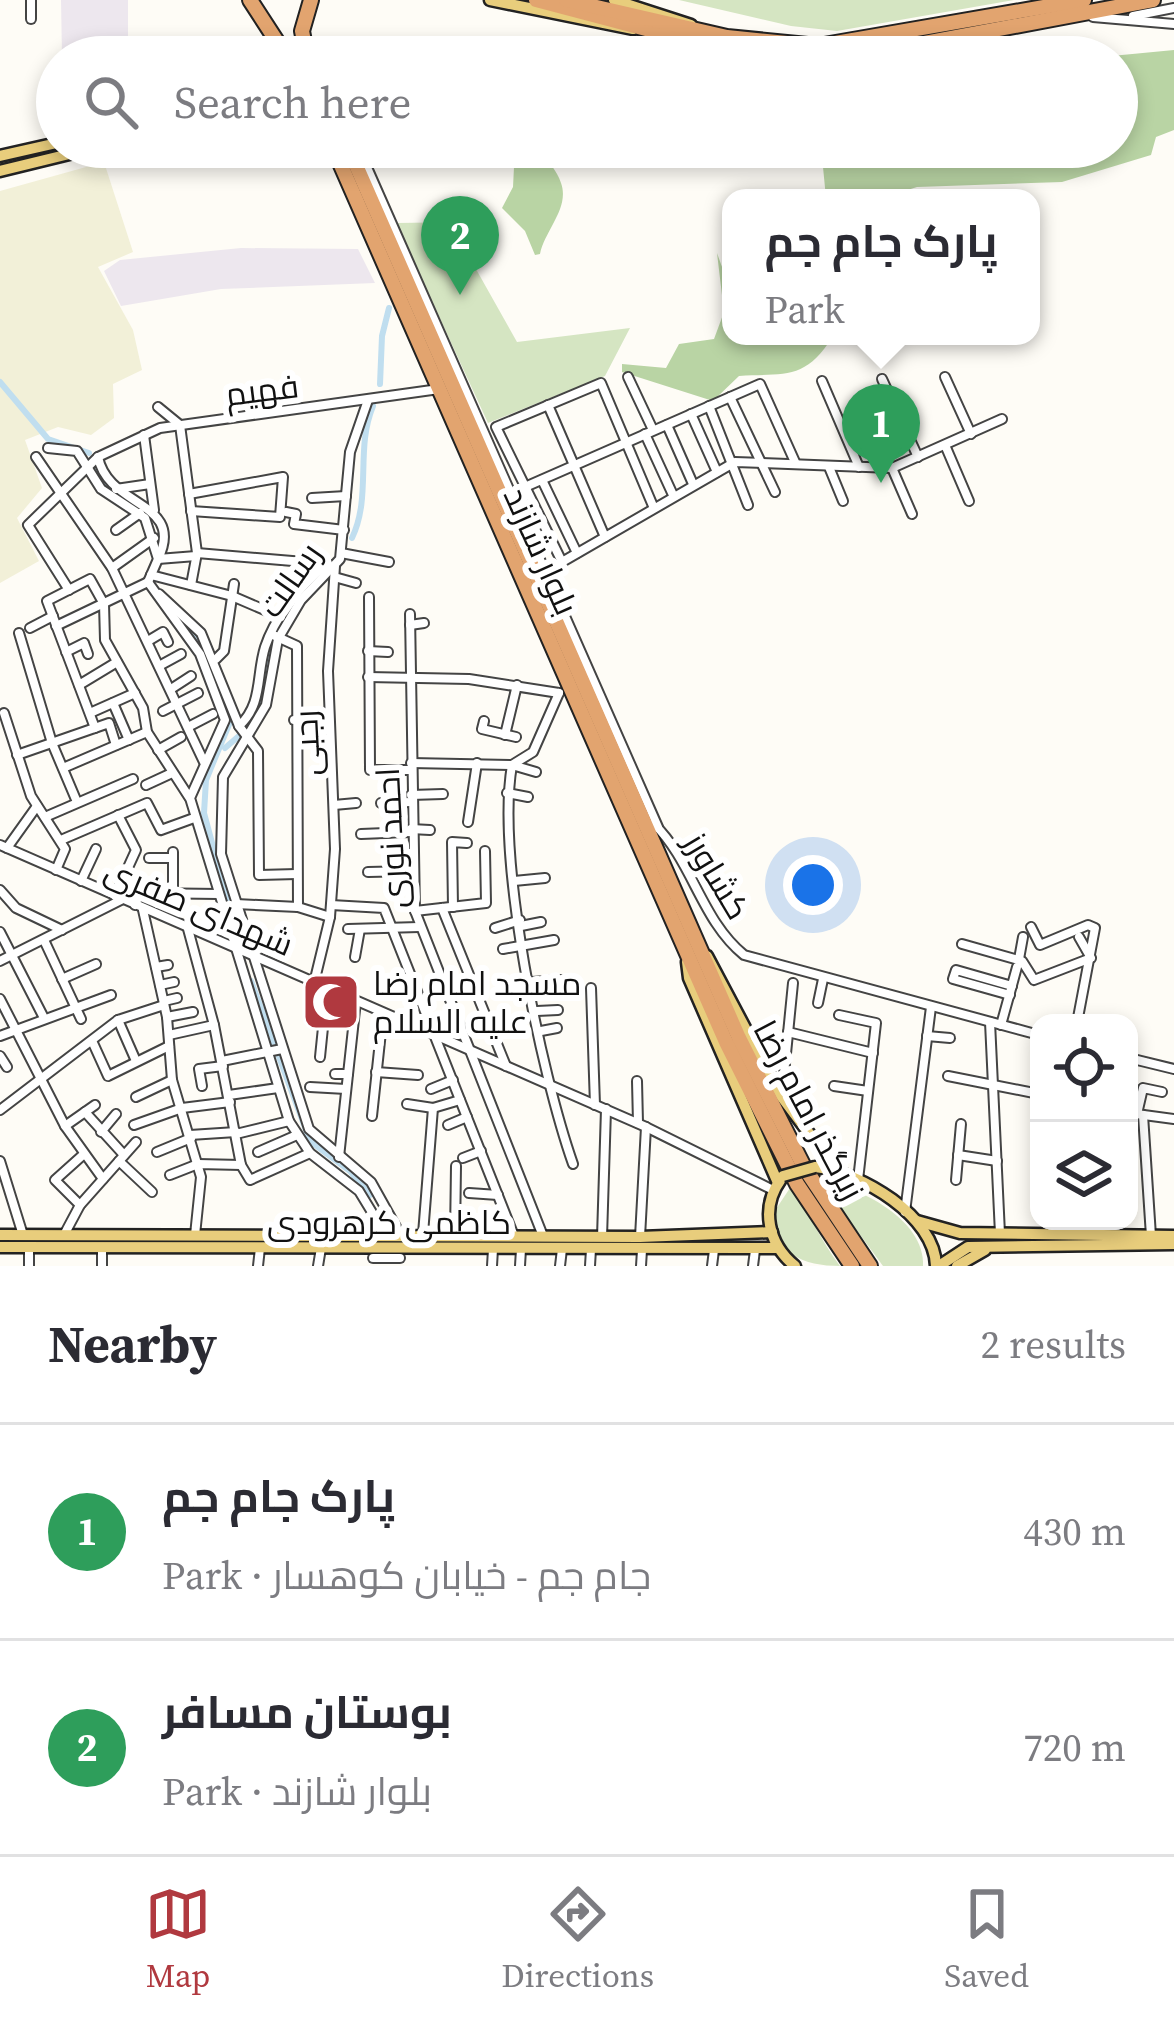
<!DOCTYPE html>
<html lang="en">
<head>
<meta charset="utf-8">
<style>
  body { margin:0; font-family:"Source Serif 4",Cairo,serif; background:#f2f2f3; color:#2b2b33 }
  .controls { position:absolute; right:36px; bottom:36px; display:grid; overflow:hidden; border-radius:24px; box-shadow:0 6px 18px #0003 }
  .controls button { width:108px; height:108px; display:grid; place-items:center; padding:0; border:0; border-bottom:3px solid #e1e1e2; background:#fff; color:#2b2b33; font:60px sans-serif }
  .you { position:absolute; left:813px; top:885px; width:42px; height:42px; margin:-30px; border:9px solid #fff; border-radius:50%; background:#1a73e8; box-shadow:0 0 0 18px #1a73e833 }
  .badge { display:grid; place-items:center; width:78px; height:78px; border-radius:50%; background:#b0393f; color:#fff; font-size:39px; font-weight:700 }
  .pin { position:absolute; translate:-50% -99px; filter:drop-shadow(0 3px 6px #0008) }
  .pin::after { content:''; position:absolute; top:63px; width:42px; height:36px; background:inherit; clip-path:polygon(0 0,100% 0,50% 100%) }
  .popup { position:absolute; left:722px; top:189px; width:318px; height:156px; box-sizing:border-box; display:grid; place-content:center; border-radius:24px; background:#fff; filter:drop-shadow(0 3px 9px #0005); font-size:39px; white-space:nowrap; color:#7c7c81 }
  .popup b { font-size:45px; color:#2b2b33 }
  .popup::after { content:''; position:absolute; left:50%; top:100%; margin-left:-24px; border:24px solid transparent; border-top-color:#fff }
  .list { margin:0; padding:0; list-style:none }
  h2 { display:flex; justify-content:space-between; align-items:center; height:156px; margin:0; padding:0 48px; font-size:51px }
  h2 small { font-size:39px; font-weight:400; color:#7c7c81 }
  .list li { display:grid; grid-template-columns:78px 1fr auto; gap:36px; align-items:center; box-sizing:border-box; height:216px; padding:0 48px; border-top:3px solid #e1e1e2 }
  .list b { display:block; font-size:45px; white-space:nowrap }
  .list p { margin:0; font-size:39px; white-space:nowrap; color:#7c7c81 }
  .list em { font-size:39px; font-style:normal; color:#7c7c81 }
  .icon { flex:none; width:66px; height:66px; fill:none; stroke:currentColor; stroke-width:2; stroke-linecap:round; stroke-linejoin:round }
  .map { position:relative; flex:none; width:1174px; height:1266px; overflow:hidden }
  .search { position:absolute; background:#fff; box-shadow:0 6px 18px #0003; left:36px; right:36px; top:36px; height:132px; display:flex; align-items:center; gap:30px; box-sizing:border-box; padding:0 42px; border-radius:66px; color:#7c7c81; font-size:45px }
  .sheet { height:588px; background:#fff }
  nav { display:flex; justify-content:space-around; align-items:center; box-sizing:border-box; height:168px; border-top:3px solid #e1e1e2; background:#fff; font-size:33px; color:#7c7c81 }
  nav a { display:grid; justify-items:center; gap:6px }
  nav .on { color:#b0393f }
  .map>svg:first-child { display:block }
  .industrial { fill:#ede7ee }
  .farmland { fill:#f2f0d8 }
  .green { fill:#d5e5c2 }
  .forest { fill:#b9d4a4 }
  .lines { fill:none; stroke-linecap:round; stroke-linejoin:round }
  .canal { stroke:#c0deef; stroke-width:6 }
  .minor-casing { stroke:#444; stroke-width:12 }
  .major-casing { stroke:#222; stroke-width:15 }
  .highway-casing { stroke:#222; stroke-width:18 }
  .minor { stroke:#fff; stroke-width:8 }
  .major { stroke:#e8cd7c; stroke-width:10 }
  .highway { stroke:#e2a46f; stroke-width:14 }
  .major-bridge-casing { stroke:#222; stroke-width:15; stroke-linecap:butt }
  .major-bridge { stroke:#e8cd7c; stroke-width:10 }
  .labels { text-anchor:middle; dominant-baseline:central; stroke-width:12; stroke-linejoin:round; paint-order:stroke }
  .street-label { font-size:33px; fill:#111; stroke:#fff }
  .poi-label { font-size:33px; fill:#111; stroke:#fff; text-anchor:start }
</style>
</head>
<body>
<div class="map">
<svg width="1174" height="1266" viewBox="0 0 1174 1266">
  <rect width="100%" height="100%" fill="#fefcf6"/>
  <!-- industrial -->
  <g class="industrial">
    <path d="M61 0H128V57H62Z"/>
    <path d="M241 248 358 249 375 283 221 289 121 306 104 271 120 260Z"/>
  </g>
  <!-- farmland -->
  <path class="farmland" d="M104 162 133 252 98 267 133 330 142 370 113 384 114 418 91 435 58 427 25 440 42 488 17 518 39 561 0 583V191Z"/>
  <!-- green -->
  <g class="green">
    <path d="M679 0H1014L837 31 791 26Z"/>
    <path d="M469 222 472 262 517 342 630 328 605 376 488 423 396 223Z"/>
    <path d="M819 1179C859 1187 925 1219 923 1266H883Z"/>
    <path d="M792 1185C809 1213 820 1239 840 1266 804 1266 772 1254 774 1212Z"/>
  </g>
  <!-- forest -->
  <g class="forest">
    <path d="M1174 50V130L1156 137 1151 155 1062 182 917 187 882 198H826L823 167 777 147H1117V57H1101Z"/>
    <path d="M515 147 543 149C547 162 557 170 561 183 570 208 545 230 540 254L535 255 525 231 502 208 513 187Z"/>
    <path d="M717 253 731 292V336H833C805 381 785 373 739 376L713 401 622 372V364L666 368 679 344 714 339 724 312Z"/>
  </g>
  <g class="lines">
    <!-- canal -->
    <g class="canal">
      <path d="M0 382 48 439 89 453"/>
      <path d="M380 384 382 336 389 308"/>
      <path d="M97 467 108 489 135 505"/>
      <path d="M352 538C372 496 355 449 373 406"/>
      <path d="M184 621 201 645 230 722 206 780 204 813 236 932"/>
      <path d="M255 718 272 639 294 602"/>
      <path d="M225 748 247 729"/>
      <path d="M251 981 310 1141 350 1171 370 1195"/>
    </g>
    <!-- minor casing -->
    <g class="minor-casing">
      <g id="minor">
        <path d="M1133 16 1174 8"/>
        <path d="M1093 17 1174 24"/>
        <path d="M31 19V0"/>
        <path d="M358 147 658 827"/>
        <path d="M628 377 653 430"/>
        <path d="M945 377 971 434"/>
        <path d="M882 379 918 457"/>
        <path d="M822 381 859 467"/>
        <path d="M730 397 775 492"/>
        <path d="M368 400 350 452 340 559 301 600 278 639 266 705 223 777 221 854 309 1129 371 1182 400 1234"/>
        <path d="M548 405 605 537"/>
        <path d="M709 406 748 505"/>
        <path d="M158 407 180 425 197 553 191 585"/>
        <path d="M691 414 717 472"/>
        <path d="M667 425 693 484"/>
        <path d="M645 434 673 495"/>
        <path d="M144 435 154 510"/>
        <path d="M945 445 969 501"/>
        <path d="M48 448 77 451 101 489 145 518 158 559 148 582"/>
        <path d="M36 457 112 568 204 762"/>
        <path d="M98 457C108 508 186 501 158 559L196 556"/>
        <path d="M829 467 843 501"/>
        <path d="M892 468 912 514"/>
        <path d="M542 480 577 553"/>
        <path d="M525 487 760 384 795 462"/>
        <path d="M116 489 150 484"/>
        <path d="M189 494 283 477 280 517 191 511"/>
        <path d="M312 498 346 496"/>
        <path d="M286 512 296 514 294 524 344 530"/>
        <path d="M116 530 140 513"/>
        <path d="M197 553 328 564"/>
        <path d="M341 553 389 562"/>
        <path d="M562 562 496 427 601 383 653 506"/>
        <path d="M112 568 154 538"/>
        <path d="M151 575 232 596 281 617"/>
        <path d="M338 578 356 583"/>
        <path d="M548 578 562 562 735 462 892 468 1002 419"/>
        <path d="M148 582 200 654 225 720 190 798 289 1121 310 1153 359 1191 373 1214V1235"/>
        <path d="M69 590 28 525 98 457 160 428 439 389"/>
        <path d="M159 594 201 633 239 726 258 751 259 875 297 874"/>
        <path d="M369 597 370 770H411"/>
        <path d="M410 614 415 911 543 1236"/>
        <path d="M410 625 424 623"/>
        <path d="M56 626 148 582"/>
        <path d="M30 628 53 616"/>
        <path d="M19 633 52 743 77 802"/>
        <path d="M271 634 297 646 298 907"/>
        <path d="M148 641 163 632 168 642"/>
        <path d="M368 651 388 652"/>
        <path d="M66 652 84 643 88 654"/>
        <path d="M216 659 224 651 234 584"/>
        <path d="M159 666 181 654"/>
        <path d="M368 677 469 679 559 693"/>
        <path d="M79 685 117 662"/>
        <path d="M171 689 191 676"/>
        <path d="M559 693 533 752 512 765C496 859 541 1073 573 1164"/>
        <path d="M113 703 129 740"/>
        <path d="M163 711 198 693"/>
        <path d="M4 713 31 796 65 849 56 870"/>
        <path d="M90 713 135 693"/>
        <path d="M294 720H329"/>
        <path d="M484 721 482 729 516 737"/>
        <path d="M239 726C263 704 256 676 265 647 276 614 300 587 326 564"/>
        <path d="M188 727 213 714"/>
        <path d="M95 728 47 601 90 579 104 604 105 640 143 708 147 732 189 797"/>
        <path d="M505 735 517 685"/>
        <path d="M158 750 181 737"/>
        <path d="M17 755 109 723 116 745"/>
        <path d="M411 763 512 765 536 772"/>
        <path d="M63 768 147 732"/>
        <path d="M146 785 172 773"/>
        <path d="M507 793 528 797"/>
        <path d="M411 795 443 794"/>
        <path d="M381 803 411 802"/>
        <path d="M334 805 356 803"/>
        <path d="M45 817 133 779"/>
        <path d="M468 822 477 763"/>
        <path d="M654 824C693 862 701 920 744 955L1039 1035"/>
        <path d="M411 829 430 830"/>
        <path d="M361 834 411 832"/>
        <path d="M61 840 147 803 161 830 194 818"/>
        <path d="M0 845 646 1127 773 1190"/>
        <path d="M7 848 37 806"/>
        <path d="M149 858H173"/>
        <path d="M368 872 412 871"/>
        <path d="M81 881 96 849"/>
        <path d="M514 881 545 878"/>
        <path d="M0 890 16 908 62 930"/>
        <path d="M173 893V852"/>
        <path d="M115 896 136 850 118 815"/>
        <path d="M236 904 298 907 330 917"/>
        <path d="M135 905 140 893 219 894"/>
        <path d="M331 905 384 908 514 1236"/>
        <path d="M453 907 452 842 467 843"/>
        <path d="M442 908 506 1066"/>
        <path d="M143 910 167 1017 172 1080 201 1177 195 1235"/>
        <path d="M415 911 486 903 485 851"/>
        <path d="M521 926 541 922"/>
        <path d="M1031 927 1040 945 1088 925 1095 928 1077 1023"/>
        <path d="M495 928 520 920"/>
        <path d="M188 929 214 1025 241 1165 250 1180 310 1153"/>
        <path d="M348 929 419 927"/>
        <path d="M0 932 43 1016"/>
        <path d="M44 940 81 1019"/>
        <path d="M962 944 1022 961 1034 980 1091 958 1079 937"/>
        <path d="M503 949 554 940"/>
        <path d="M355 957 360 929"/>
        <path d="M1019 959 1023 937"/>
        <path d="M0 961 121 900"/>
        <path d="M156 967 168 965"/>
        <path d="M62 979 96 964"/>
        <path d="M532 982 561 980"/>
        <path d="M314 983 330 917 335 849 328 671 335 566"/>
        <path d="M160 985 174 982"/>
        <path d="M591 988 595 1105"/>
        <path d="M534 992 565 989"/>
        <path d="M1010 995 953 979 956 970 1012 986"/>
        <path d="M0 999 65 1126 103 1179"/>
        <path d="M164 1001 177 998"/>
        <path d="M818 1003 823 979"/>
        <path d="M537 1011 558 1010"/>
        <path d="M839 1015 876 1023 858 1180"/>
        <path d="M167 1017 193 1012"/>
        <path d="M118 1020 136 1061"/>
        <path d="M990 1022 1000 1234"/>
        <path d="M1001 1025 1017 967"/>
        <path d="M541 1031 557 1028"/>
        <path d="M788 1032 873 1053"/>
        <path d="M169 1035 214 1025"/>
        <path d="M0 1036 111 995"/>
        <path d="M927 1036 950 1038"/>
        <path d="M93 1043 108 1076 169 1046"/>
        <path d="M0 1056 7 1067"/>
        <path d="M320 1057 327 988"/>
        <path d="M1129 1058 1174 1069"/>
        <path d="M222 1061 282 1049"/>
        <path d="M376 1072 418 1075"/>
        <path d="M335 1074H348"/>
        <path d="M948 1076 1039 1094"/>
        <path d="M637 1081 638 1123"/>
        <path d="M202 1086 199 1069 223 1066"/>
        <path d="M834 1086 868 1091"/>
        <path d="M310 1087 346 1089"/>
        <path d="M431 1089 453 1080"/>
        <path d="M782 1094 793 983"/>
        <path d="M229 1095 278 1088"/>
        <path d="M136 1097 172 1080"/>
        <path d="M407 1104 433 1108 460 1100"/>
        <path d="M0 1110 118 1020 164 1005"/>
        <path d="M85 1112 124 1155"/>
        <path d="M1129 1113 1174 1119"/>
        <path d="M1137 1114 1143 1088 1162 1092"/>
        <path d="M1143 1115 1151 1236"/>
        <path d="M372 1116 383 1013"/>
        <path d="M134 1125 182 1108 230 1102"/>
        <path d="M448 1125 467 1117"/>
        <path d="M65 1126 95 1105"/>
        <path d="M101 1132 116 1114"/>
        <path d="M236 1134 289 1121"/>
        <path d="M190 1135 236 1132"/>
        <path d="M157 1152 191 1138"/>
        <path d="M258 1152 297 1135"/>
        <path d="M958 1155 997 1161"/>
        <path d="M339 1157 356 1001"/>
        <path d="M463 1158 481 1151"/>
        <path d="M0 1161 23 1235"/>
        <path d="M119 1161 152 1192"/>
        <path d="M170 1175 198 1164 241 1165"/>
        <path d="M956 1180 961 1124"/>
        <path d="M469 1193 498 1195"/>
        <path d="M80 1205 55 1180 84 1154"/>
        <path d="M905 1212 931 1007"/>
        <path d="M423 1234 433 1108"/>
        <path d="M64 1235 80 1205 136 1142"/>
        <path d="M455 1235 456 1166"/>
        <path d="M602 1237 606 1109"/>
        <path d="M640 1237 646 1127"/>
        <path d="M29 1247V1266"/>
        <path d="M373 1258H400"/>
        <path d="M102 1266V1248"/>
        <path d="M258 1266 260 1248"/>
        <path d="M318 1266 321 1248"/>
        <path d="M492 1266 493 1249"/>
        <path d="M520 1266 521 1249"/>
        <path d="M560 1266 562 1249"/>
        <path d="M590 1266 591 1249"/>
        <path d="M641 1266 642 1250"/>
        <path d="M712 1266 714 1250"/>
        <path d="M753 1266 755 1250"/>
      </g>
    </g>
    <!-- major casing -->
    <g class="major-casing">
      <g id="major">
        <path d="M490 0 633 29"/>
        <path d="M614 0 691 25"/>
        <path d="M0 156 57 143"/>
        <path d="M0 171 98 147"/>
        <path d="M707 956 781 1096 839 1173"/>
        <path d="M687 962 689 978 778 1183"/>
        <path d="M815 1167C861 1172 935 1216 936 1266"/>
        <path d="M781 1179C760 1208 768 1244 795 1266"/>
        <path d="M917 1221 960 1233 1174 1236"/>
        <path d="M0 1235 640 1237 772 1232"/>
        <path d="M0 1247 778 1248"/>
        <path d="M939 1266 968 1247 1174 1244"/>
        <path d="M957 1266 985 1250"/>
      </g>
    </g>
    <!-- highway casing -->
    <g class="highway-casing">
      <g id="highway">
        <path d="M250 0 287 57"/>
        <path d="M536 0 752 57"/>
        <path d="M566 0 727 37 818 46 1084 0"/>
        <path d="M307 57 302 31 311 0"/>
        <path d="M850 57 1153 0"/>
        <path d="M333 147 726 1042 797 1184 852 1266"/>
        <path d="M348 147 739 1038 804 1167 870 1266"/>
      </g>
    </g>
    <!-- minor -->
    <use href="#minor" class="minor"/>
    <!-- major -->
    <use href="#major" class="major"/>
    <!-- highway -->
    <use href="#highway" class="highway"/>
    <!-- major-bridge casing -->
    <g class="major-bridge-casing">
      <path id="major-bridge" d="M783 1176 815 1167"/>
    </g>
    <!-- major-bridge -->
    <use href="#major-bridge" class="major-bridge"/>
  </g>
  <!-- icons -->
  <defs>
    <g id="mosque-square" transform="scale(3)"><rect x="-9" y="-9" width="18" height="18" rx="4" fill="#b0393f" stroke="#fff"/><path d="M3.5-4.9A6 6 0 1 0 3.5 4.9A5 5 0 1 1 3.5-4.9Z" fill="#fff"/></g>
  </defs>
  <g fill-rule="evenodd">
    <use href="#mosque-square" x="331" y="1002"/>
  </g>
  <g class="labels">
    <!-- street labels -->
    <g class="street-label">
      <text transform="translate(262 390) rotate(-7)">فهیم</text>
      <text transform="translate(541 551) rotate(66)">بلوار شازند</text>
      <text transform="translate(290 580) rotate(-55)">رسالت</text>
      <text transform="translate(307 743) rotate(-93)">رجبی</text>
      <text transform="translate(391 838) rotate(-93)">احمد نوری</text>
      <text transform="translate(717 876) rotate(59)">کشاورز</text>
      <text transform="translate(199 907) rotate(23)">شهدای صفری</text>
      <text transform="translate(809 1110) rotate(62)">زیرگذر امام رضا</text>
      <text x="389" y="1222">کاظمی کرهرودی</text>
    </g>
    <!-- poi labels -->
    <g class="poi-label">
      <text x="373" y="983">مسجد امام رضا<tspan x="373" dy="38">علیه السلام</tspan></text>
    </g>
  </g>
</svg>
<div class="controls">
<button><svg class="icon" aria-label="locate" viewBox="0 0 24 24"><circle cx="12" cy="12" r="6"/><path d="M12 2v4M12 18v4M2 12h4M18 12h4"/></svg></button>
<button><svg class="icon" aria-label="layers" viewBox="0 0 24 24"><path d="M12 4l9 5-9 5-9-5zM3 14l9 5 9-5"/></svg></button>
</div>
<div class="you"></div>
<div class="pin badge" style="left:881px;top:483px;background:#2e9e5b">1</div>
<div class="popup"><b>پارک جام جم</b>Park</div>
<div class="pin badge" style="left:460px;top:295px;background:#2e9e5b">2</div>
<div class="search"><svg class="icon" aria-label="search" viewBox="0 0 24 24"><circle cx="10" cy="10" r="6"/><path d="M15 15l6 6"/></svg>Search here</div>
</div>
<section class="sheet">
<h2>Nearby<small>2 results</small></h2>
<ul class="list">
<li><span class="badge" style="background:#2e9e5b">1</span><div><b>پارک جام جم</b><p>Park · جام جم - خیابان کوهسار</p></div><em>430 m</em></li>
<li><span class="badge" style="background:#2e9e5b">2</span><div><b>بوستان مسافر</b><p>Park · بلوار شازند</p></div><em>720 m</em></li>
</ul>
</section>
<nav>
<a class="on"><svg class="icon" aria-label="map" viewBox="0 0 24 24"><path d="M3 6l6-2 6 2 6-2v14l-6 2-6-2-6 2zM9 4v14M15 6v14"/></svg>Map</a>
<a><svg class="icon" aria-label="directions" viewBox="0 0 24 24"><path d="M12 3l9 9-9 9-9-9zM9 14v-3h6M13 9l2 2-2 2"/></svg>Directions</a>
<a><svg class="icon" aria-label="saved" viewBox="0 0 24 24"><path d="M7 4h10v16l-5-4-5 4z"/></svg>Saved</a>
</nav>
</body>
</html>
